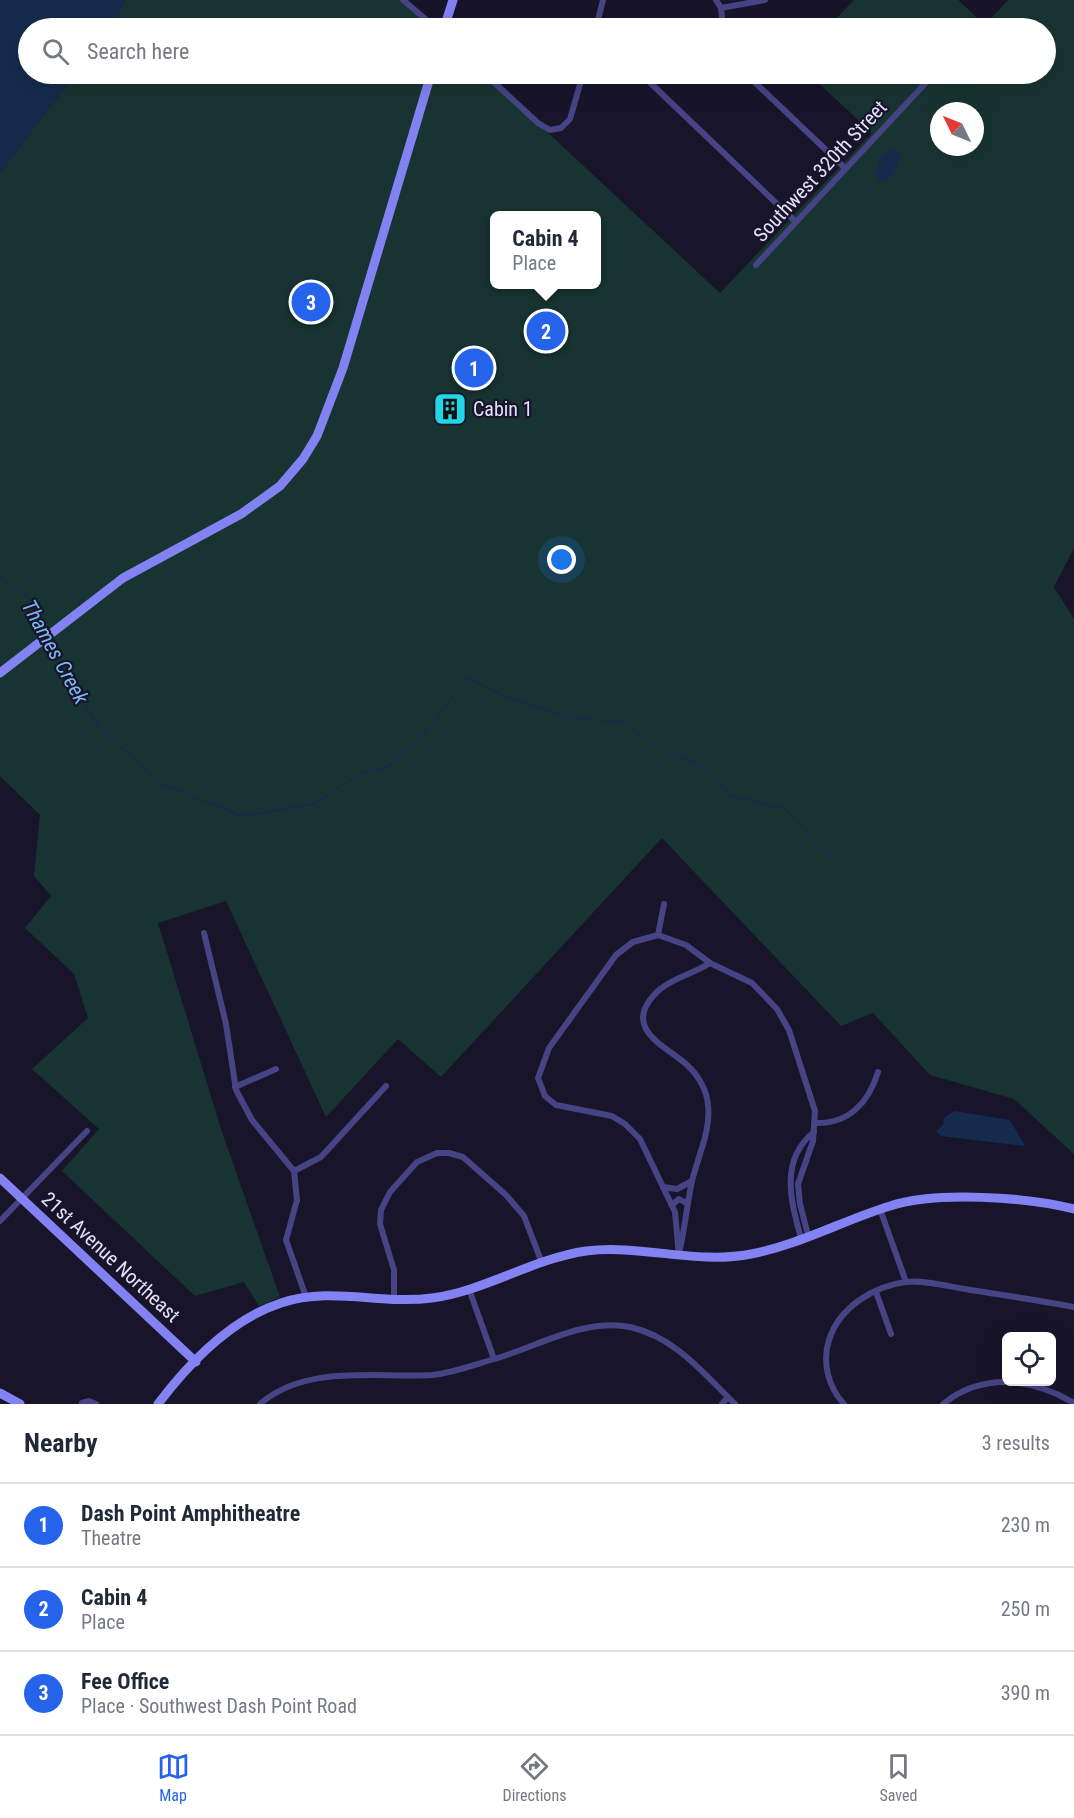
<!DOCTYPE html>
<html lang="en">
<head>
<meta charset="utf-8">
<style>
  body { margin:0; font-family:"Roboto Condensed",sans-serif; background:#f2f2f3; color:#1f2937 }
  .controls { position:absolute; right:18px; bottom:18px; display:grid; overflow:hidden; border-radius:9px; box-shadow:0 6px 24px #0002 }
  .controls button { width:54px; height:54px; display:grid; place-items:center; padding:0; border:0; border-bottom:2px solid #e0e1e3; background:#fff; color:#1f2937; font:30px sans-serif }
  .compass { position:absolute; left:930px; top:102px; width:54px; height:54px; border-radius:50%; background:#fff; box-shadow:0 6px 24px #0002; rotate:313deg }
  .you { position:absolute; left:562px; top:560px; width:21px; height:21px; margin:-15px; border:4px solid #fff; border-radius:50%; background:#1a73e8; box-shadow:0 0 0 9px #1a73e833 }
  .badge { display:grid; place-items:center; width:39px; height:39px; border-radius:50%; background:#2563eb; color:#fff; font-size:20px; font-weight:700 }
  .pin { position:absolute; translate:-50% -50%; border:3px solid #fff; box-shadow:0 2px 6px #0006 }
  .popup { position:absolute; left:490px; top:211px; width:111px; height:78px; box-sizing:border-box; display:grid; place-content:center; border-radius:9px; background:#fff; filter:drop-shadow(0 2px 4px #0005); font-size:20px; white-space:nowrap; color:#747a83 }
  .popup b { font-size:22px; color:#1f2937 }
  .popup::after { content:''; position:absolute; left:50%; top:100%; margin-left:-12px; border:12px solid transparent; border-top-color:#fff }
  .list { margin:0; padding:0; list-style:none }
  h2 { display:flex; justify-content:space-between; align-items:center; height:78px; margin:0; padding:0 24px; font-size:26px }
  h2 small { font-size:20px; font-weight:400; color:#747a83 }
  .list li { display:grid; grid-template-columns:39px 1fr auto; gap:18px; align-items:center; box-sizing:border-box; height:84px; padding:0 24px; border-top:2px solid #e0e1e3 }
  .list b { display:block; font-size:22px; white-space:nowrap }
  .list p { margin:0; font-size:20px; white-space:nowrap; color:#747a83 }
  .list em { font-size:20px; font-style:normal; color:#747a83 }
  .icon { flex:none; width:33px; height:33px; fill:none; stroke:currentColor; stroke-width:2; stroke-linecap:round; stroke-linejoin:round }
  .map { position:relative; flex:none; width:1074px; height:1404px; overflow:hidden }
  .search { position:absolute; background:#fff; box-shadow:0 6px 24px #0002; left:18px; right:18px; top:18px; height:66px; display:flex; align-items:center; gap:15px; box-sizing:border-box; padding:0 21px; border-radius:33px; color:#747a83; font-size:22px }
  .sheet { height:330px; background:#fff }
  nav { display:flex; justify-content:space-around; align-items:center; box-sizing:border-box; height:84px; border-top:2px solid #e0e1e3; background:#fff; font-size:16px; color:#747a83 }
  nav a { display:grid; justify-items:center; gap:3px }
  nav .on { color:#2563eb }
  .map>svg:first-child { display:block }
  .green { fill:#183432; fill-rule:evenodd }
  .water { fill:#152b4d }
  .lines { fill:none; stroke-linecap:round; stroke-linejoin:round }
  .stream { stroke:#152b4d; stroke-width:1.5 }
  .street { stroke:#464484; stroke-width:6 }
  .secondary { stroke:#8382f2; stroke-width:9 }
  .labels { text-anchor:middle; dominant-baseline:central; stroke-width:4.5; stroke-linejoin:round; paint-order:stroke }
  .street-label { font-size:20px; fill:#e3e1fc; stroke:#18142a }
  .poi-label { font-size:20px; fill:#e3e1fc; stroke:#18142a; text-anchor:start }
  .water-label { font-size:21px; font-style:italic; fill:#7abbf1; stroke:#18142a }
</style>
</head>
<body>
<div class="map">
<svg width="1074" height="1404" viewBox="0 0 1074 1404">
  <rect width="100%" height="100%" fill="#18142a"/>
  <!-- green -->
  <g class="green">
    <path d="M126 0H407L437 28H110Z"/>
    <path d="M854 0H958L985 25 1008 0H1074V548L1054 587 1074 619V1154L1014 1099 930 1075 873 1013 841 1026 662 838 441 1077 398 1039 326 1117 226 901 158 923 222 1132 280 1297 259 1306 244 1282 195 1296 62 1171 99 1129 32 1069 88 1018 74 974 25 928 51 896 34 876 40 815 0 776V173L75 74H485L720 293 872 133 809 74H1046V28H827ZM939 111H975V147H939ZM495 216H597V284H495Z"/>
  </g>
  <!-- water -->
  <g class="water">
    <path d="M0 0H126L110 28H28V74H75L0 173Z"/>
    <path d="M890 149 901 153C898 168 896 178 879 181L876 172 881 158Z"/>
    <path d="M954 1111 1010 1120 1025 1146 941 1136 936 1131 943 1125 944 1118Z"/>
  </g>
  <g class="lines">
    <!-- stream -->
    <g class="stream">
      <path d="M0 577 29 598 45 634"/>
      <path d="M48 641 59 666 99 727 163 785 242 816 314 804 359 774 389 766 433 723 467 678 510 698 578 719 621 721 660 749 696 762 730 795 785 809 835 862"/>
    </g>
    <!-- street -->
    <g class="street">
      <path d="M403 0 436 28"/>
      <path d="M716 0 721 8 723 28"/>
      <path d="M721 8 765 0"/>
      <path d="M596 28 603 0"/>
      <path d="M485 74 538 123 550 130 561 128 570 119 583 74"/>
      <path d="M641 74 796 222"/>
      <path d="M746 74 845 168"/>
      <path d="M756 265 934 74"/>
      <path d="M204 933 226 1024 236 1090 252 1120 294 1171 297 1200 286 1240 306 1297"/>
      <path d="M658 935 664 904"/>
      <path d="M235 1087 276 1069"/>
      <path d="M816 1123C849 1124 869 1102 878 1072"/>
      <path d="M294 1171 321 1157 386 1086"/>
      <path d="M663 1187 677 1189 692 1181"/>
      <path d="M672 1205 679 1199 688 1204"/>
      <path d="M880 1209 906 1282"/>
      <path d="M0 1221 87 1131"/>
      <path d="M801 1238C791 1202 779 1160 814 1132"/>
      <path d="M680 1249C685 1227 687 1204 692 1181 698 1156 711 1131 708 1105 707 1090 698 1075 687 1065 668 1047 622 1030 654 995 667 980 693 974 710 963"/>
      <path d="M679 1256 675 1212 640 1139 625 1124 612 1116 556 1105 545 1096 538 1078 549 1048 616 955 633 942 658 935 686 945 710 963 752 983 777 1009 789 1030 815 1111 813 1141 798 1184 800 1204 808 1235"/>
      <path d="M469 1289 494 1359"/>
      <path d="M876 1292 891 1334"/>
      <path d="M394 1300V1270L380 1224 381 1210 390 1192 417 1162 437 1153H449L463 1157 506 1195 524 1216 542 1263"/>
      <path d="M82 1403 89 1401 96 1404"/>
      <path d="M260 1404C306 1364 376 1378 432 1375 452 1373 474 1365 494 1359 537 1347 583 1318 630 1327 675 1337 704 1374 735 1404"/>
      <path d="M722 1404 728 1397"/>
      <path d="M844 1404C828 1387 822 1362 829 1340 839 1308 873 1286 906 1282 925 1280 947 1286 965 1289 1001 1295 1038 1300 1074 1307"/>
      <path d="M943 1404C983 1372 1032 1378 1074 1403"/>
    </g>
    <!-- secondary -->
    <g class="secondary">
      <path d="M444 28 453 0"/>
      <path d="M0 673 123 578 241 514 280 486 303 459 317 436 343 368 431 74"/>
      <path d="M0 1178 196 1362"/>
      <path d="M0 1393 20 1404"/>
      <path d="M158 1404C189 1363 232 1319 281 1303 331 1286 381 1305 432 1298 485 1291 532 1259 586 1251 641 1244 696 1265 751 1254 799 1245 844 1220 890 1206 935 1191 1028 1197 1074 1209"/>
    </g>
  </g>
  <!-- icons -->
  <defs>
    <g id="building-square" transform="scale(1.725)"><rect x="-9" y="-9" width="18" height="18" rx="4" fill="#21d6e7" stroke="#18142a"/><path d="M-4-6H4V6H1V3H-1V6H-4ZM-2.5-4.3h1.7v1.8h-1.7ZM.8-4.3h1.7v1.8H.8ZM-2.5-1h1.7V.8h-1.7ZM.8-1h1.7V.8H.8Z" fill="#111"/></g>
  </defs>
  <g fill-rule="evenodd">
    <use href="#building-square" x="450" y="409"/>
  </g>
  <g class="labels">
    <!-- street labels -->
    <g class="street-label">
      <text transform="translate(820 171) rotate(-47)">Southwest 320th Street</text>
      <text transform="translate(111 1257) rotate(43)">21st Avenue Northeast</text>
    </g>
    <!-- poi labels -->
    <g class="poi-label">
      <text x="473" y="409">Cabin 1</text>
    </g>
    <!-- water labels -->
    <g class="water-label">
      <text transform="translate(55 652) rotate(61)">Thames Creek</text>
    </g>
  </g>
</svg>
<div class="controls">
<button><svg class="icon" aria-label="locate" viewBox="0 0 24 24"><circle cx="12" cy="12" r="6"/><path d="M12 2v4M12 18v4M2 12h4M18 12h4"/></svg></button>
</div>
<svg class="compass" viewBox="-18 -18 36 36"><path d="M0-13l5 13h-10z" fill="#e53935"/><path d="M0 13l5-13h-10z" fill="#747a83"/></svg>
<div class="you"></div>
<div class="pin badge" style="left:474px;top:368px">1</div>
<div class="pin badge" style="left:546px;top:331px">2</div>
<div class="popup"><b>Cabin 4</b>Place</div>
<div class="pin badge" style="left:311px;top:302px">3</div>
<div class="search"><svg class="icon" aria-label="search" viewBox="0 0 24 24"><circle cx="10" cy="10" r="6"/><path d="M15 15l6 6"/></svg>Search here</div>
</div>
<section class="sheet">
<h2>Nearby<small>3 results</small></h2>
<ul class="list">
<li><span class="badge">1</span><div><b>Dash Point Amphitheatre</b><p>Theatre</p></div><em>230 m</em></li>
<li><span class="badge">2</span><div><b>Cabin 4</b><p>Place</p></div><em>250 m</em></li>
<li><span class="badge">3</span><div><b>Fee Office</b><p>Place · Southwest Dash Point Road</p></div><em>390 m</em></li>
</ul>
</section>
<nav>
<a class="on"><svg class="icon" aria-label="map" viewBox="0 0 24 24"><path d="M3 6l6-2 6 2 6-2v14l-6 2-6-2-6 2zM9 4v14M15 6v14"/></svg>Map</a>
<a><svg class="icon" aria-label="directions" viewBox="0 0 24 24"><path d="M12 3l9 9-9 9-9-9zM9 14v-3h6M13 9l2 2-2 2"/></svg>Directions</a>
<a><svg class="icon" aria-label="saved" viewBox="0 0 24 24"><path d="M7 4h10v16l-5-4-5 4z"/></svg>Saved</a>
</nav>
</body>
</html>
